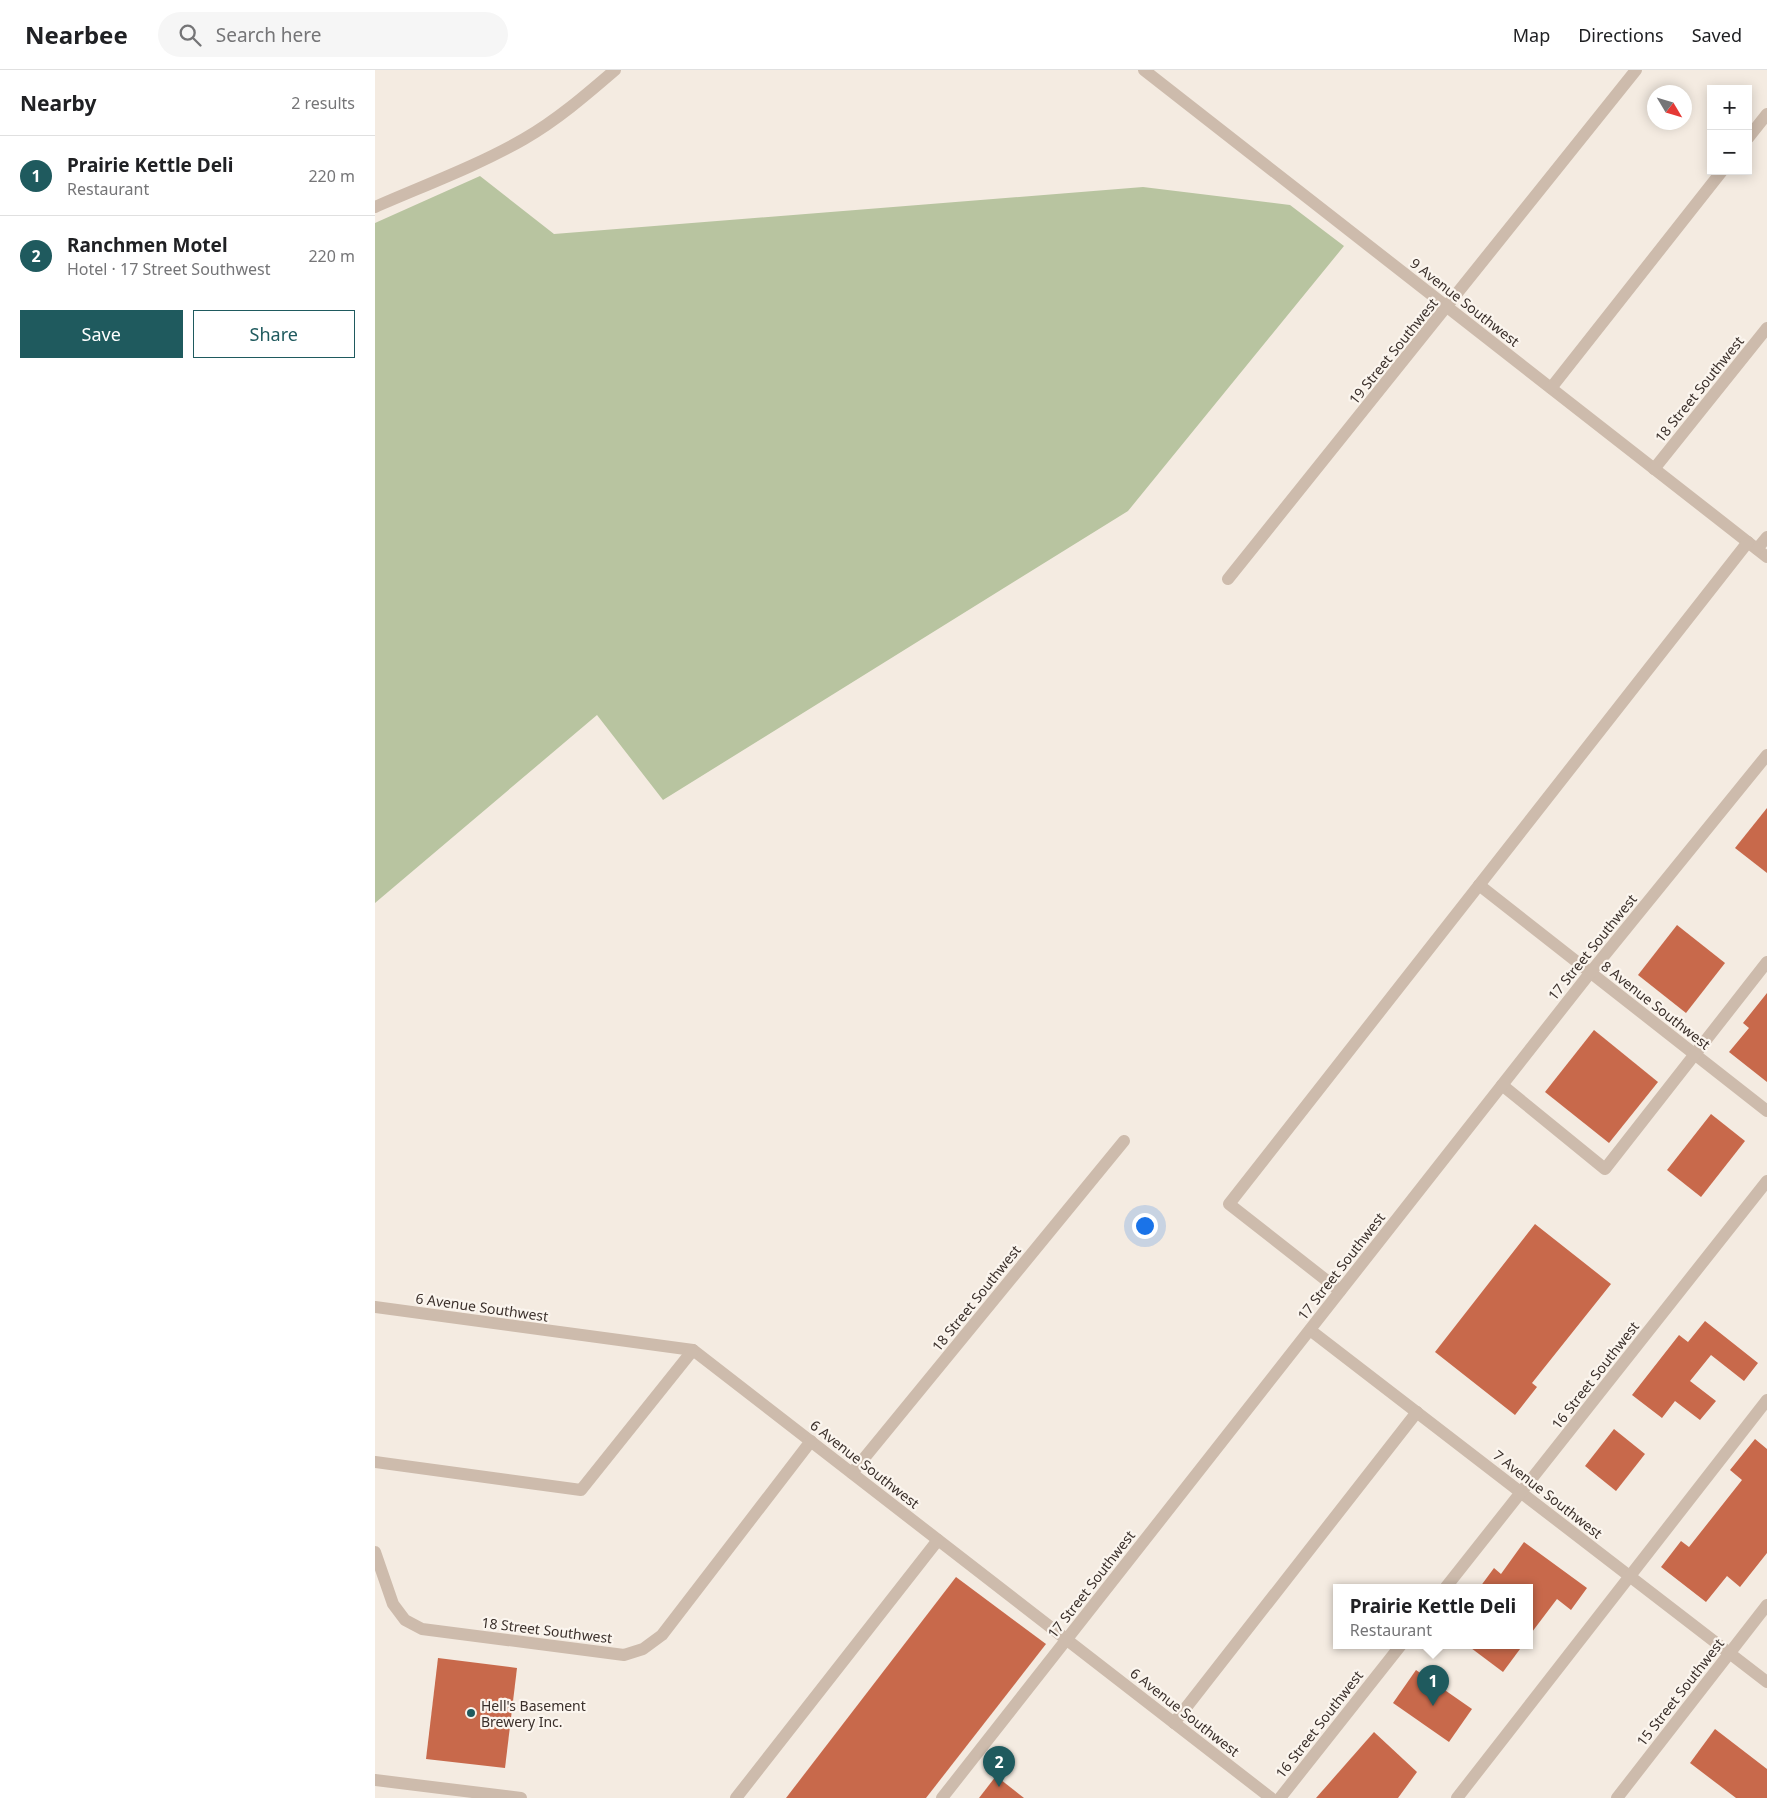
<!DOCTYPE html>
<html lang="en">
<head>
<meta charset="utf-8">
<style>
  body { margin:0; font-family:"Noto Sans",sans-serif; background:#f6f6f6; color:#202124 }
  .controls { position:absolute; right:15px; top:15px; display:grid; overflow:hidden; border-radius:0px; box-shadow:0 2px 12px #0003 }
  .controls button { width:45px; height:45px; display:grid; place-items:center; padding:0; border:0; border-bottom:1px solid #e0e0e0; background:#fff; color:#202124; font:25px sans-serif }
  .compass { position:absolute; left:1272px; top:15px; width:45px; height:45px; border-radius:50%; background:#fff; box-shadow:0 2px 12px #0003; rotate:128deg }
  .you { position:absolute; left:769px; top:1155px; width:18px; height:18px; margin:-12px; border:4px solid #fff; border-radius:50%; background:#1a73e8; box-shadow:0 0 0 8px #1a73e833 }
  .badge { display:grid; place-items:center; width:32px; height:32px; border-radius:50%; background:#1f5a5e; color:#fff; font-size:16px; font-weight:700 }
  .pin { position:absolute; translate:-50% -41px; filter:drop-shadow(0 1px 2px #0008) }
  .pin::after { content:''; position:absolute; top:26px; width:18px; height:15px; background:inherit; clip-path:polygon(0 0,100% 0,50% 100%) }
  .popup { position:absolute; left:958px; top:1514px; width:200px; height:65px; box-sizing:border-box; display:grid; place-content:center; border-radius:0px; background:#fff; filter:drop-shadow(0 1px 4px #0005); font-size:16px; white-space:nowrap; color:#757577 }
  .popup b { font-size:19px; color:#202124 }
  .popup::after { content:''; position:absolute; left:50%; top:100%; margin-left:-10px; border:10px solid transparent; border-top-color:#fff }
  .list { margin:0; padding:0; list-style:none }
  h2 { display:flex; justify-content:space-between; align-items:center; height:65px; margin:0; padding:0 20px; font-size:21px }
  h2 small { font-size:16px; font-weight:400; color:#757577 }
  .list li { display:grid; grid-template-columns:32px 1fr auto; gap:15px; align-items:center; box-sizing:border-box; height:80px; padding:0 20px; border-top:1px solid #e0e0e0 }
  .list b { display:block; font-size:19px; white-space:nowrap }
  .list p { margin:0; font-size:16px; white-space:nowrap; color:#757577 }
  .list em { font-size:16px; font-style:normal; color:#757577 }
  .actions { display:flex; gap:10px; padding:15px 20px }
  .actions a { flex:1; padding:11px 0; border:1px solid #1f5a5e; border-radius:0px; text-align:center; font-size:18px; color:#1f5a5e }
  .actions .main { background:#1f5a5e; color:#fff }
  .icon { flex:none; width:28px; height:28px; fill:none; stroke:currentColor; stroke-width:2; stroke-linecap:round; stroke-linejoin:round }
  .map { position:relative; flex:none; width:1392px; height:1728px; overflow:hidden }
  header { display:flex; align-items:center; gap:30px; box-sizing:border-box; height:70px; padding:0 25px; background:#fff; border-bottom:1px solid #e0e0e0 }
  header strong { font-size:24px }
  nav { display:flex; gap:28px; margin-inline-start:auto; font-size:18px }
  .search { width:350px; height:45px; background:#f6f6f6; display:flex; align-items:center; gap:12px; box-sizing:border-box; padding:0 18px; border-radius:28px; color:#757577; font-size:19px }
  main { display:flex }
  aside { flex:1; background:#fff }
  .map>svg:first-child { display:block }
  .green { fill:#b8c4a0 }
  .building { fill:#c8694b }
  .lines { fill:none; stroke-linecap:round; stroke-linejoin:round }
  .minor { stroke:#cdbbac; stroke-width:12 }
  .poi-dot { fill:#1f5a5e; stroke:#fbf5ee; stroke-width:2 }
  .labels { text-anchor:middle; dominant-baseline:central; stroke-width:4.5; stroke-linejoin:round; paint-order:stroke }
  .street-label { font-size:14px; fill:#3b302b; stroke:#fbf5ee }
  .poi-label { font-size:14px; fill:#3b302b; stroke:#fbf5ee; text-anchor:start }
</style>
</head>
<body>
<header>
<strong>Nearbee</strong>
<div class="search"><svg class="icon" aria-label="search" viewBox="0 0 24 24"><circle cx="10" cy="10" r="6"/><path d="M15 15l6 6"/></svg>Search here</div>
<nav><a>Map</a><a>Directions</a><a>Saved</a></nav>
</header>
<main>
<aside>
<h2>Nearby<small>2 results</small></h2>
<ul class="list">
<li><span class="badge">1</span><div><b>Prairie Kettle Deli</b><p>Restaurant</p></div><em>220 m</em></li>
<li><span class="badge">2</span><div><b>Ranchmen Motel</b><p>Hotel · 17 Street Southwest</p></div><em>220 m</em></li>
</ul>
<div class="actions"><a class="main">Save</a><a>Share</a></div>
</aside>
<div class="map">
<svg width="1392" height="1728" viewBox="0 0 1392 1728">
  <rect width="100%" height="100%" fill="#f4ebe1"/>
  <!-- green -->
  <path class="green" d="M105 106 179 164 768 117 915 135 969 176 753 441 288 730 222 645 0 833V153Z"/>
  <!-- building -->
  <g class="building">
    <path d="M1392 738V803L1360 778Z"/>
    <path d="M1302 855 1350 893 1311 943 1263 905Z"/>
    <path d="M1392 923V1012L1354 982 1374 958 1368 953Z"/>
    <path d="M1219 960 1283 1012 1234 1073 1170 1022Z"/>
    <path d="M1336 1044 1370 1071 1326 1127 1292 1100Z"/>
    <path d="M1160 1154 1236 1214 1157 1313 1162 1317 1140 1345 1060 1282Z"/>
    <path d="M1330 1251 1383 1293 1369 1311 1336 1285 1315 1311 1341 1331 1325 1350 1300 1331 1287 1348 1257 1325 1304 1265 1313 1272Z"/>
    <path d="M1239 1359 1270 1384 1241 1421 1210 1396Z"/>
    <path d="M1380 1369 1392 1379V1483L1365 1517 1352 1506 1331 1532 1286 1497 1306 1471 1314 1477 1367 1410 1355 1400Z"/>
    <path d="M1149 1472 1212 1518 1196 1540 1182 1529 1154 1566V1517H1105L1119 1498 1126 1504Z"/>
    <path d="M581 1507 671 1574 551 1728H411Z"/>
    <path d="M1092 1575H1148L1128 1602Z"/>
    <path d="M63 1588 142 1598 130 1698 51 1689Z"/>
    <path d="M1041 1600 1097 1639 1074 1672 1018 1633Z"/>
    <path d="M1340 1659 1392 1699V1728H1361L1315 1693Z"/>
    <path d="M999 1662 1042 1702 1023 1728H941Z"/>
    <path d="M621 1706 649 1728H604Z"/>
  </g>
  <g class="lines">
    <!-- minor -->
    <g class="minor">
      <path d="M769 0 1392 487"/>
      <path d="M1373 68 1392 44"/>
      <path d="M0 137C50 115 102 96 149 69 182 50 211 25 240 0"/>
      <path d="M1176 318 1347 101"/>
      <path d="M1279 399 1392 258"/>
      <path d="M1382 479 1392 467"/>
      <path d="M853 509 1261 0"/>
      <path d="M1104 815 1392 1041"/>
      <path d="M1127 1015 1230 1099 1392 892"/>
      <path d="M965 1221 854 1134 1373 472"/>
      <path d="M0 1237 318 1280 896 1728"/>
      <path d="M935 1260 1392 1612"/>
      <path d="M0 1392 206 1420 318 1280"/>
      <path d="M477 1403 749 1071"/>
      <path d="M0 1482 18 1534 30 1550 47 1559 249 1585 268 1579 287 1565 436 1371"/>
      <path d="M1071 1517 1392 1111"/>
      <path d="M799 1653 1042 1342"/>
      <path d="M0 1710 146 1728"/>
      <path d="M361 1728 563 1470"/>
      <path d="M567 1728 1215 903 1392 685"/>
      <path d="M905 1728 1026 1575"/>
      <path d="M1082 1728 1392 1330"/>
      <path d="M1242 1728 1392 1535"/>
    </g>
  </g>
  <!-- markers -->
  <circle class="poi-dot" cx="96" cy="1643" r="5"/>
  <g class="labels">
    <!-- street labels -->
    <g class="street-label">
      <text transform="translate(1090 232) rotate(38)">9 Avenue Southwest</text>
      <text transform="translate(1018 281) rotate(-51)">19 Street Southwest</text>
      <text transform="translate(1324 319) rotate(-51)">18 Street Southwest</text>
      <text transform="translate(1217 877) rotate(-51)">17 Street Southwest</text>
      <text transform="translate(1281 935) rotate(38)">8 Avenue Southwest</text>
      <text transform="translate(966 1196) rotate(-52)">17 Street Southwest</text>
      <text transform="translate(601 1228) rotate(-51)">18 Street Southwest</text>
      <text transform="translate(107 1237) rotate(8)">6 Avenue Southwest</text>
      <text transform="translate(1220 1305) rotate(-52)">16 Street Southwest</text>
      <text transform="translate(490 1394) rotate(38)">6 Avenue Southwest</text>
      <text transform="translate(1173 1424) rotate(38)">7 Avenue Southwest</text>
      <text transform="translate(716 1514) rotate(-52)">17 Street Southwest</text>
      <text transform="translate(172 1560) rotate(7)">18 Street Southwest</text>
      <text transform="translate(1305 1622) rotate(-52)">15 Street Southwest</text>
      <text transform="translate(810 1642) rotate(38)">6 Avenue Southwest</text>
      <text transform="translate(944 1654) rotate(-52)">16 Street Southwest</text>
    </g>
    <!-- poi labels -->
    <g class="poi-label">
      <text x="106" y="1635">Hell's Basement<tspan x="106" dy="16">Brewery Inc.</tspan></text>
    </g>
  </g>
</svg>
<div class="controls">
<button>+</button>
<button>−</button>
</div>
<svg class="compass" viewBox="-18 -18 36 36"><path d="M0-13l5 13h-10z" fill="#e53935"/><path d="M0 13l5-13h-10z" fill="#757577"/></svg>
<div class="you"></div>
<div class="pin badge" style="left:1058px;top:1636px">1</div>
<div class="popup"><b>Prairie Kettle Deli</b>Restaurant</div>
<div class="pin badge" style="left:624px;top:1717px">2</div>
</div>
</main>
</body>
</html>
